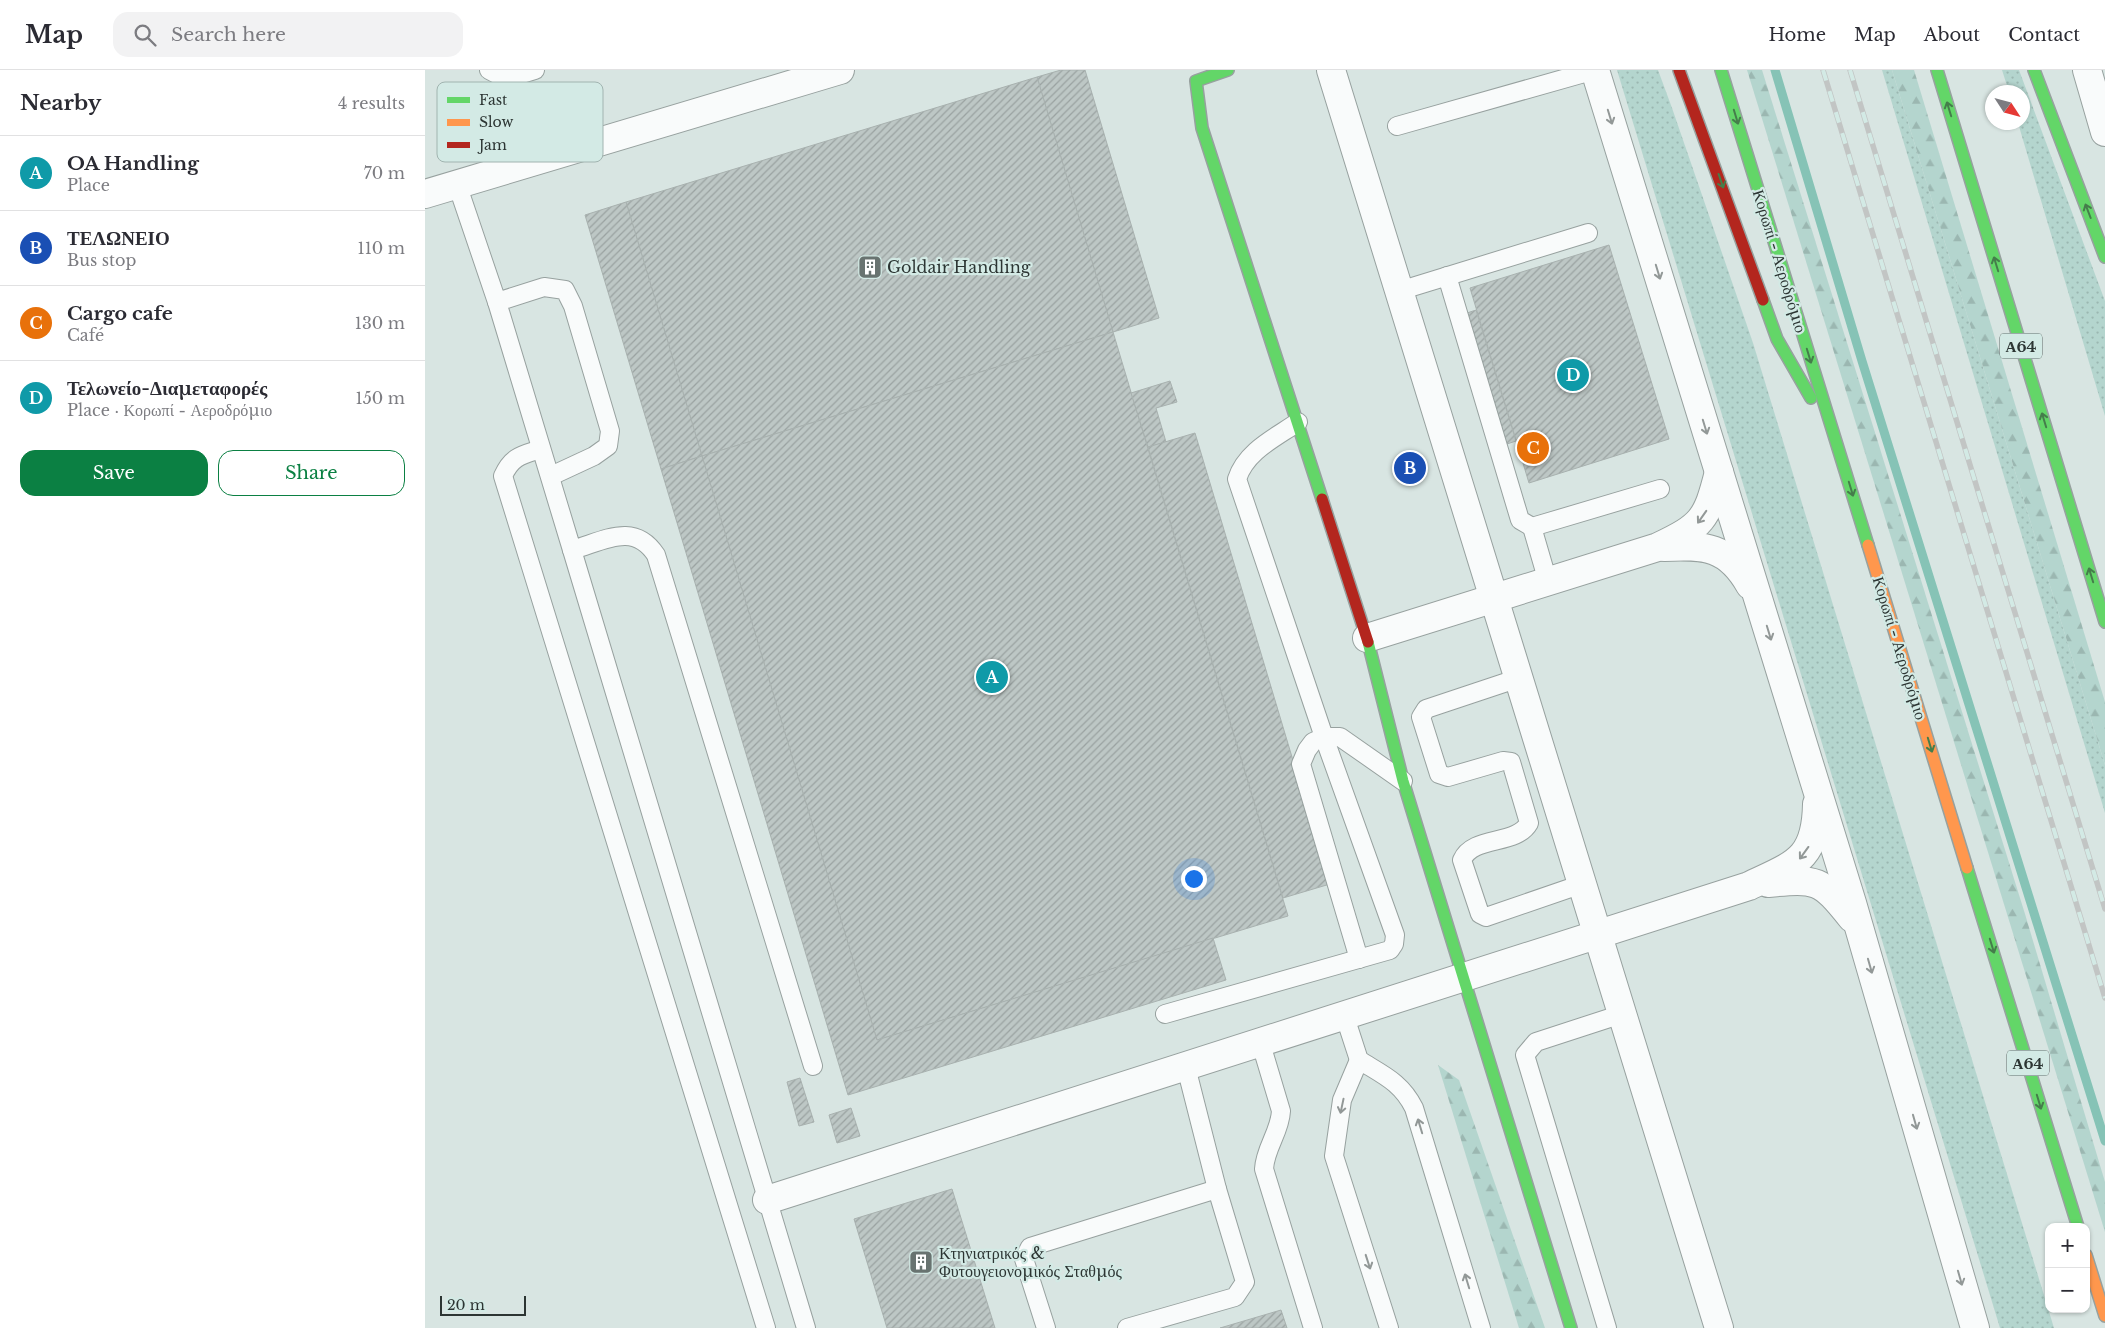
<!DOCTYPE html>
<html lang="en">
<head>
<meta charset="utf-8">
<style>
  body { margin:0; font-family:"Libre Baskerville",serif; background:#f2f2f3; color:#2b2b33 }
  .controls { position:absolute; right:15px; bottom:15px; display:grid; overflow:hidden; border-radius:10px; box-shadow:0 1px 4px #0004 }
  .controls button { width:45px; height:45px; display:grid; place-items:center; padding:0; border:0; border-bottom:1px solid #e1e1e2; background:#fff; color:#2b2b33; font:25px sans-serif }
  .compass { position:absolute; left:1560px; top:15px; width:45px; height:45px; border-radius:50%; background:#fff; box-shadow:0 1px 4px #0004; rotate:126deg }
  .scale { position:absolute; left:15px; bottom:12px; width:86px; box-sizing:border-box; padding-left:5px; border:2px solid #2c3533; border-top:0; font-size:14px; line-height:18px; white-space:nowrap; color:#2c3533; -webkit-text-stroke:4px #d3eae5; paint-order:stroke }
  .you { position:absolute; left:768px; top:808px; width:18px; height:18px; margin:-12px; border:4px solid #fff; border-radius:50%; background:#1a73e8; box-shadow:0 0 0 8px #1a73e833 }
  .badge { display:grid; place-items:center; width:32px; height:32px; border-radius:50%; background:#0b8043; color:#fff; font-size:16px; font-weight:700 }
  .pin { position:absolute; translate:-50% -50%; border:2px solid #fff; box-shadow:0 1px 5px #0006 }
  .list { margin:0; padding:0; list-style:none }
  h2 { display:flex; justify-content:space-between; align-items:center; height:65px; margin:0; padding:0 20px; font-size:21px }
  h2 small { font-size:16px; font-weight:400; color:#7c7c81 }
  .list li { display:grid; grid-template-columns:32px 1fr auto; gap:15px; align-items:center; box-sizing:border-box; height:75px; padding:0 20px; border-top:1px solid #e1e1e2 }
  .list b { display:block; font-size:19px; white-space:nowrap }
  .list p { margin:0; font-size:16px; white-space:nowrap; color:#7c7c81 }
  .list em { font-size:16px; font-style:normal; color:#7c7c81 }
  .actions { display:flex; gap:10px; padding:15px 20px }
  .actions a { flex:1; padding:11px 0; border:1px solid #0b8043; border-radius:15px; text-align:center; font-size:18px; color:#0b8043 }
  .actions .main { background:#0b8043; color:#fff }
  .icon { flex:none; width:28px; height:28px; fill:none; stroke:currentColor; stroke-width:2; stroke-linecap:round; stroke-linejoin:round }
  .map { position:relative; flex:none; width:1680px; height:1258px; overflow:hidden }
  header { display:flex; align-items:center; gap:30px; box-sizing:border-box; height:70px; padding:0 25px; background:#fff; border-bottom:1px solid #e1e1e2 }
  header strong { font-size:24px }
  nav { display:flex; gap:28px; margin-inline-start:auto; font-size:18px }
  .search { width:350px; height:45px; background:#f2f2f3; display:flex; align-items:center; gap:12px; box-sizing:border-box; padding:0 18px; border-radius:15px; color:#7c7c81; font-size:19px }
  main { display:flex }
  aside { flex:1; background:#fff }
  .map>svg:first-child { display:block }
  .grass { fill:url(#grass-dots) }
  .forest { fill:url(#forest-firs) }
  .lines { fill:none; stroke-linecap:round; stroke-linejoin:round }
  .stream { stroke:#86c3b6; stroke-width:9 }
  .building { fill:url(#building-hatch); stroke:#a8b1af }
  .lane-casing { stroke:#97a19f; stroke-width:20 }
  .street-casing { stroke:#97a19f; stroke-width:30 }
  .fast-casing { stroke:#97a19f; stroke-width:14 }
  .slow-casing { stroke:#97a19f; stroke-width:14 }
  .jam-casing { stroke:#97a19f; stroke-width:14 }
  .lane { stroke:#f9fbfb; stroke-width:18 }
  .street { stroke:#f9fbfb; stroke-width:28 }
  .fast { stroke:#63d668; stroke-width:11 }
  .slow { stroke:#ff974d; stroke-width:11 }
  .jam { stroke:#b3261e; stroke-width:11 }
  .rail-casing { stroke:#c2c5c4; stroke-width:5.5 }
  .rail { stroke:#d3eae5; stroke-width:4; stroke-dasharray:11; stroke-linecap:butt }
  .oneway { stroke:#457d4b }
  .oneway2 { stroke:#929897 }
  .labels { text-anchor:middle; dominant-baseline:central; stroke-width:4.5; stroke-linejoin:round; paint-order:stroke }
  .shield { fill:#d3eae5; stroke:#5e6b68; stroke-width:1 }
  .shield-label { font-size:15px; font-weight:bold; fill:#2c3533 }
  .street-label { font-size:16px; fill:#2c3533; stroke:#d3eae5 }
  .poi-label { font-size:16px; fill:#2c3533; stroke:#d3eae5; text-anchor:start }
  .key { fill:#d3eae5; stroke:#a1b4b0; stroke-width:1 }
  .key-label { font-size:14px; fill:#2c3533 }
</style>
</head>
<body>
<header>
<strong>Map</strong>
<div class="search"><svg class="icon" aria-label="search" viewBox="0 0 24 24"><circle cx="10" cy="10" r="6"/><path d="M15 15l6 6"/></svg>Search here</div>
<nav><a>Home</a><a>Map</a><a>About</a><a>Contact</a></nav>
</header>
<main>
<aside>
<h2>Nearby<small>4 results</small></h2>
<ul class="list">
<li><span class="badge" style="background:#0f9aa8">A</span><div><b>OA Handling</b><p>Place</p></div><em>70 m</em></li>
<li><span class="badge" style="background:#1a4fb4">B</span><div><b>ΤΕΛΩΝΕΙΟ</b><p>Bus stop</p></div><em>110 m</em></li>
<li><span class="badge" style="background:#e8710a">C</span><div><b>Cargo cafe</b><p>Café</p></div><em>130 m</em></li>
<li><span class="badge" style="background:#0f9aa8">D</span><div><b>Τελωνείο-Διαμεταφορές</b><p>Place · Κορωπί - Αεροδρόμιο</p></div><em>150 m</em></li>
</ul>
<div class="actions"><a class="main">Save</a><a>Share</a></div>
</aside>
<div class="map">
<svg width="1680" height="1258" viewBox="0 0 1680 1258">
  <defs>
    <pattern id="grass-dots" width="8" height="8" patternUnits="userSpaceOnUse" patternTransform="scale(1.25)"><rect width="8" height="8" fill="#b4d5ce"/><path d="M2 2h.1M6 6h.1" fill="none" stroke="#9bb7b1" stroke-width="1.8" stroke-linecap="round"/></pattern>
    <pattern id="forest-firs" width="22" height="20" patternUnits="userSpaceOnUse" patternTransform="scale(1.25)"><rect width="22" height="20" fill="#b4d5ce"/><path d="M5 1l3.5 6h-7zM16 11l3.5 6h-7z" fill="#9bb7b1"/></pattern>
    <pattern id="building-hatch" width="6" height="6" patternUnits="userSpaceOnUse" patternTransform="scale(1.25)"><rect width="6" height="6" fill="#bdc7c5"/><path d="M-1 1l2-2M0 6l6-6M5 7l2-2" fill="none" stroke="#9aa2a1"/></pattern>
  </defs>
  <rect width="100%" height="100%" fill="#d8e5e2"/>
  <!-- grass -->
  <g class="grass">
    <path d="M1192 0H1233L1247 38 1328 273 1629 1258H1575Z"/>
    <path d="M1457 0H1467L1680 695V743Z"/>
    <path d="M1577 0H1594L1680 231V346L1593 53 1598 52V22H1584Z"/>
  </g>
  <!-- forest -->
  <g class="forest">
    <path d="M1322 0H1337L1600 844 1680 1112V1162Z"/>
    <path d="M1467 0H1489L1680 632V695Z"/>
    <path d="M1013 995 1034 1010 1120 1258H1094Z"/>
  </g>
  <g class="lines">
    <!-- stream -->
    <path class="stream" d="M1350 0 1437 291 1680 1071"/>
  </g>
  <!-- building -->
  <g class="building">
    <path d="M636 0H660L734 248 688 262 612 7Z"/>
    <path d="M612 7 688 262 277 386 201 132Z"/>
    <path d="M201 132 277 386 236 399 160 145Z"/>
    <path d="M1184 175 1244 369 1104 413 1045 218Z"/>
    <path d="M1051 240 1091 371 1076 376 1036 245Z"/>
    <path d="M688 262 863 846 452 970 277 386Z"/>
    <path d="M745 311 752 332 731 338 741 372 723 377 706 323Z"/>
    <path d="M770 363 905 814 858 828 723 377Z"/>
    <path d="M277 386 452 970 788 868 801 910 423 1025 236 399Z"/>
    <path d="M375 1008 389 1052 374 1056 362 1012Z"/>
    <path d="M426 1038 435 1066 412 1073 404 1045Z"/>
    <path d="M527 1119 570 1258H462L429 1149Z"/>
    <path d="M856 1240 862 1258H795Z"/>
  </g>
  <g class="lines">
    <!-- lane casing -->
    <g class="lane-casing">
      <g id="lane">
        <path d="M64 0 81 9 110 0"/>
        <path d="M972 56 1170 0"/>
        <path d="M32 114 72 232 119 217 140 220 148 236 185 361 183 376 169 386 126 406"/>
        <path d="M1022 206 1095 450 1107 457 1235 419"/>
        <path d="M974 221 1163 163"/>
        <path d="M72 232 147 480C179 471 209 451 231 485L388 996"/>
        <path d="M116 379C97 385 87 386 78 406L341 1258"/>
        <path d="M1107 457 1123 512"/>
        <path d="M147 480 381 1258"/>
        <path d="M1094 608 1001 639 996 647 1014 704 1023 707 1078 691 1086 692 1104 753C1091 776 1048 765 1037 790L1055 844 1061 847 1157 814"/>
        <path d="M934 889 876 694 882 680 888 672 899 667H915L978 711"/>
        <path d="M740 944 965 880 969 874 970 865 899 667 812 409C821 381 850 368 873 352"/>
        <path d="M920 947 934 990C958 1005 976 1012 989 1038L1056 1258"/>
        <path d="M836 974 856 1041C855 1062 840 1078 839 1099L888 1258"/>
        <path d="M934 990 917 1030 909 1086 964 1258"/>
        <path d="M621 1258 599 1189 605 1177 792 1119"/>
        <path d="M702 1258 810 1227 820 1212 792 1119 761 997"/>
        <path d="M1182 1258 1100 985 1111 972 1197 944"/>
      </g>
    </g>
    <!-- street casing -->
    <g class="street-casing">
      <g id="street">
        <path d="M906 0 1294 1258"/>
        <path d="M1170 0 1427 833 1550 1258"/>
        <path d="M1662 0 1680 62"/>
        <path d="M0 124 415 0"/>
        <path d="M1239 477C1280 475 1303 476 1325 515"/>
        <path d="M942 568 1233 477C1277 456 1282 450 1294 402"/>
        <path d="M1343 813C1392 808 1396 809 1427 848"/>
        <path d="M342 1130 1324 816C1370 794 1391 790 1392 734"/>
      </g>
    </g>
    <!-- fast casing -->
    <g class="fast-casing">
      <g id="fast">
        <path d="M803 0 771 11 777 58 897 429"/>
        <path d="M1296 0 1443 475"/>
        <path d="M1512 0 1680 552"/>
        <path d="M1609 0 1680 187"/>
        <path d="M1338 230 1352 269 1386 328"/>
        <path d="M943 572 978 711 1146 1258"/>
        <path d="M1542 798 1653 1157"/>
      </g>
    </g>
    <!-- slow casing -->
    <g class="slow-casing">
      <g id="slow">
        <path d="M1443 475 1542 798"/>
        <path d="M1661 1185 1680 1246"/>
      </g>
    </g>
    <!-- jam casing -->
    <g class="jam-casing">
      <g id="jam">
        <path d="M1254 0 1338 230"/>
        <path d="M897 429 943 572"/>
      </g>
    </g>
    <!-- lane -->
    <use href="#lane" class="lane"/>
    <!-- street -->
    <use href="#street" class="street"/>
    <!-- fast -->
    <use href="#fast" class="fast"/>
    <!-- slow -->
    <use href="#slow" class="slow"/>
    <!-- jam -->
    <use href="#jam" class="jam"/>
    <!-- rail casing -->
    <g class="rail-casing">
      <g id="rail">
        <path d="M1398 0 1680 928"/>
        <path d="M1425 0 1680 839"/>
      </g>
    </g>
    <!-- rail -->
    <use href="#rail" class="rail"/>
  </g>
  <!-- one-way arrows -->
  <defs><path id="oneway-shaft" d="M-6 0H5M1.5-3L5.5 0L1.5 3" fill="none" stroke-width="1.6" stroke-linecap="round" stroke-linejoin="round" transform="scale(1.25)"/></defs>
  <g class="oneway">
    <use href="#oneway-shaft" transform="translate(1524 39) rotate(-107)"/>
    <use href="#oneway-shaft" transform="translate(1311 47) rotate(73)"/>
    <use href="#oneway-shaft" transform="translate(1296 111) rotate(71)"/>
    <use href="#oneway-shaft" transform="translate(1663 141) rotate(-111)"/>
    <use href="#oneway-shaft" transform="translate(1571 194) rotate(-107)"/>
    <use href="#oneway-shaft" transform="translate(1384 286) rotate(73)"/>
    <use href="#oneway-shaft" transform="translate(1619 350) rotate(-107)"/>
    <use href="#oneway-shaft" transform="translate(1426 419) rotate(73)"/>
    <use href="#oneway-shaft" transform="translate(1666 505) rotate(-107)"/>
    <use href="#oneway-shaft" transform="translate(1505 675) rotate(73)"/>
    <use href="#oneway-shaft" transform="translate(1567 876) rotate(73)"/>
    <use href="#oneway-shaft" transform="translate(1614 1032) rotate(73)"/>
  </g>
  <g class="oneway2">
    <use href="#oneway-shaft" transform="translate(1185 47) rotate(73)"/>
    <use href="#oneway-shaft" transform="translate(1233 202) rotate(73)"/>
    <use href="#oneway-shaft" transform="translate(1280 357) rotate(73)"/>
    <use href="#oneway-shaft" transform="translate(1277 447) rotate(125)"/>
    <use href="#oneway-shaft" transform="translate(1344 563) rotate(73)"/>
    <use href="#oneway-shaft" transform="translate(1379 783) rotate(126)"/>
    <use href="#oneway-shaft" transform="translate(1445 896) rotate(74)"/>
    <use href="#oneway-shaft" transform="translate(917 1036) rotate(102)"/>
    <use href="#oneway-shaft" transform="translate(1490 1052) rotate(74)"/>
    <use href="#oneway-shaft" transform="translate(995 1056) rotate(-107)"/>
    <use href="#oneway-shaft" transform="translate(943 1192) rotate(72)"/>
    <use href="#oneway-shaft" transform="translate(1535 1208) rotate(74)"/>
    <use href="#oneway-shaft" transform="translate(1042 1211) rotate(-107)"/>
  </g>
  <!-- icons -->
  <defs>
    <g id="building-square" transform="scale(1.25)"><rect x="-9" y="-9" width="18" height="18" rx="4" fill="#687370" stroke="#d3eae5"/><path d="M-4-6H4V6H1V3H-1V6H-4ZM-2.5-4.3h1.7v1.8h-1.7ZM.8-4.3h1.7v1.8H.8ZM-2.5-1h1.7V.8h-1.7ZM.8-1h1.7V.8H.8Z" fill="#fff"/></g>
  </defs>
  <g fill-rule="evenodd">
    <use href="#building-square" x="445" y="197"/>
    <use href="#building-square" x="496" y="1192"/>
  </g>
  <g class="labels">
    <!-- shield labels -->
    <g class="shield">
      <rect x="1575" y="263.5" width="42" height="25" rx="4"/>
      <rect x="1582" y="980.5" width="42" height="25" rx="4"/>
    </g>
    <g class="shield-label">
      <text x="1596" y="276">Α64</text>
      <text x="1603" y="993">Α64</text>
    </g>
    <!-- street labels -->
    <g class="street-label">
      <text transform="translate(1355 191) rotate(73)">Κορωπί - Αεροδρόμιο</text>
      <text transform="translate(1475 578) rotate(73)">Κορωπί - Αεροδρόμιο</text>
    </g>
    <!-- poi labels -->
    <g class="poi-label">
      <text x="462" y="197">Goldair Handling</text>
      <text x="514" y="1183">Κτηνιατρικός &amp;<tspan x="514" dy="18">Φυτουγειονομικός Σταθμός</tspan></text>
    </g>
  </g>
  <!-- legend -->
  <rect x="12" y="12" width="166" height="80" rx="8" class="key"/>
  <rect x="22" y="27" width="23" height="6" fill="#63d668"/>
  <rect x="22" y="49" width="23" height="7" fill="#ff974d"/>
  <rect x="22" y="72" width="23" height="6" fill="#b3261e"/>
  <g class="key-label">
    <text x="54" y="35">Fast</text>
    <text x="54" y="57">Slow</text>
    <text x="54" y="80">Jam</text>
  </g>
</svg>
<div class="controls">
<button>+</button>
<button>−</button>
</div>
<svg class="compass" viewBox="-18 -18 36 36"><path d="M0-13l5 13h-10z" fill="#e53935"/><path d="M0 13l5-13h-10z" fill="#7c7c81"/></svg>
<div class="scale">20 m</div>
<div class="you"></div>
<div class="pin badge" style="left:567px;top:607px;background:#0f9aa8">A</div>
<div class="pin badge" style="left:985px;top:398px;background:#1a4fb4">B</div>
<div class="pin badge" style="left:1108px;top:378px;background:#e8710a">C</div>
<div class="pin badge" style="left:1148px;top:305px;background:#0f9aa8">D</div>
</div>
</main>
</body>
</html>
